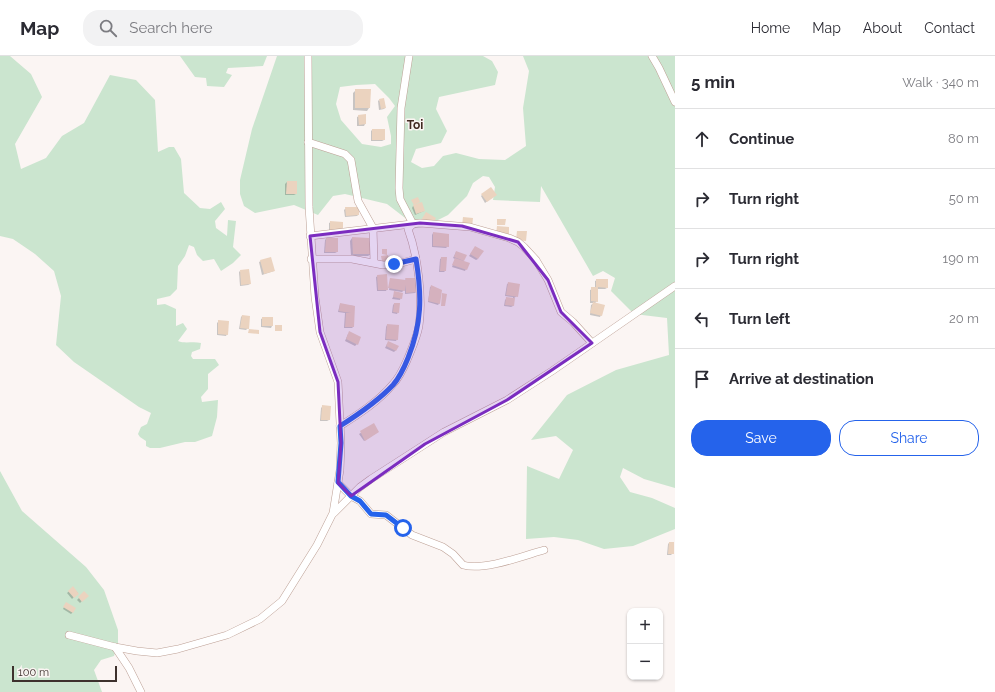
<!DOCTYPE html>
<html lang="en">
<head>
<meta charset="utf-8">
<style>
  body { margin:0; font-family:Raleway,sans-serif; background:#f2f2f3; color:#2b2b33 }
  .controls { position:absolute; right:12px; bottom:12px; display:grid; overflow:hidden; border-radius:8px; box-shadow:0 1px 3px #0004 }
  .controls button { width:36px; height:36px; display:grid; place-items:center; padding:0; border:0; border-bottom:1px solid #e1e1e2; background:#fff; color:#2b2b33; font:20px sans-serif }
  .scale { position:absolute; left:12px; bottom:10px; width:105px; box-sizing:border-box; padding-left:4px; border:2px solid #3d312d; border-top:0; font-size:11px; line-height:14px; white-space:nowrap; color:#3d312d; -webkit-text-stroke:3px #fbf5f3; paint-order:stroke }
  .stop { position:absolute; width:12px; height:12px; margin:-9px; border:3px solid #2563eb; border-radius:50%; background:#fff }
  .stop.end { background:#2563eb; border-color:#fff; box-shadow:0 1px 4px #0008 }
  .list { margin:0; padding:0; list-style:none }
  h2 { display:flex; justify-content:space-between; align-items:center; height:52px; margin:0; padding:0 16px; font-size:17px }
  h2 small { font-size:13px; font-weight:400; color:#7c7c81 }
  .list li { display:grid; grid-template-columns:26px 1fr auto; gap:12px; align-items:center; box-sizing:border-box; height:60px; padding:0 16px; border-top:1px solid #e1e1e2 }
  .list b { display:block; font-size:15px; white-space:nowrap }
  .list em { font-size:13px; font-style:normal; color:#7c7c81 }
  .actions { display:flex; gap:8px; padding:12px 16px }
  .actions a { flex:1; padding:9px 0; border:1px solid #2563eb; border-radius:16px; text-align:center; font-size:14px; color:#2563eb }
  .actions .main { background:#2563eb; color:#fff }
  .icon { flex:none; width:22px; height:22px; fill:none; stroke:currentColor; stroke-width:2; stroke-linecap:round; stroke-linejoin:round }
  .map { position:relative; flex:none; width:675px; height:636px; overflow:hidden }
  header { display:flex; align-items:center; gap:24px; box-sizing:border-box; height:56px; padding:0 20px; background:#fff; border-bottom:1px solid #e1e1e2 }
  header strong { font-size:19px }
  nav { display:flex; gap:22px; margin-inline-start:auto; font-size:14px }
  .search { width:280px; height:36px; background:#f2f2f3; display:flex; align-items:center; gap:10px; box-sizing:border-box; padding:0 14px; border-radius:16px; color:#7c7c81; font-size:15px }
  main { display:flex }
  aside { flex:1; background:#fff }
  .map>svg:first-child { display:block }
  .green { fill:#cbe5cf; fill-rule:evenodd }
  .shadow { fill:#0003 }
  .building { fill:#ebd3bf }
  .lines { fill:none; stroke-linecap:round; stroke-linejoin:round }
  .minor-casing { stroke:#bda095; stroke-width:8 }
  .minor { stroke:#fff; stroke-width:7 }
  .route { stroke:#2563eb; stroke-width:5 }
  .marked { fill:#7b2cbf; fill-opacity:0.2; stroke:#7b2cbf; stroke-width:3; stroke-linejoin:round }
  .labels { text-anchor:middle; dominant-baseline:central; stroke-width:3; stroke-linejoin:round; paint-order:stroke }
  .quarter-label { font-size:12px; font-weight:bold; fill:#412a21; stroke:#fbf5f3 }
</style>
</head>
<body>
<header>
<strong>Map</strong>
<div class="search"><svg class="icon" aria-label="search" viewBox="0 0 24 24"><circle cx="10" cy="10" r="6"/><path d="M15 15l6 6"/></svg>Search here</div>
<nav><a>Home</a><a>Map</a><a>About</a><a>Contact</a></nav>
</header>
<main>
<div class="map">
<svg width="675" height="636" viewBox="0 0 675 636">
  <rect width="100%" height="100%" fill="#fbf5f3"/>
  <!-- green -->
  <g class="green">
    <path d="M0 0H10L31 18 42 41 15 88 21 113 46 102 62 80 84 67 110 19 136 24 155 44 158 96 169 91H174L181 103 184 137 200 152 210 153 221 146 225 153 215 165 216 172 227 180 228 164 236 165 233 191 241 199 233 207 221 215 214 203 203 205 197 199 194 191 189 189 185 200 178 210 177 233 170 240 157 243V249L165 248 176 253V270L183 267 187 273 178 285C185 288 193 285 201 287L200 293 192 296 191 300 193 303H215L219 309 208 318V333L201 341 202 346 218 344 217 361 212 380 195 386H185L160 392H150L146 390V385L140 381 138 378 141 371 147 368 151 357 139 351 74 306 56 289 61 240 54 215 35 198 13 183 0 180Z"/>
    <path d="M180 0H267L263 10 228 12 226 17 232 19 224 31 207 30 206 22 195 21Z"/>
    <path d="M277 0H483L492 5 498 16 495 29 439 41 436 53 447 75 441 87 416 93 411 106 422 112 434 110 443 100 456 97 479 103 505 104 526 90 523 52 529 15 523 0H675V432L644 423 623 412 620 421 630 436 652 442 675 452V473L633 490 604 493 578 484 554 481 526 483 527 410 559 423 573 394 556 380 531 384 567 339 616 314 669 299 667 262 634 258 611 235 615 222 603 215 593 220 541 130 540 146 493 144 495 131 489 121 483 120 473 127 467 140 448 159 424 171 408 173 413 168 387 148 345 138 333 140 318 159 294 149 255 157 244 150 240 138V124L252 73ZM375 28 389 42 395 50 387 61 391 80V88L381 91 362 88 341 64 336 48 340 31 356 29Z"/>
    <path d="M0 415 22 455 86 511 104 534 118 574V587L114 600 101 604 94 614 102 636H0Z"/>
  </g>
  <!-- shadow -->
  <g class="shadow">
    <path d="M356 34H370L369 52 367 55 353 54V37Z"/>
    <path d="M379 44 385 52 384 53 379 54 378 45Z"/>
    <path d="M359 60 365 68 364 70H357V61Z"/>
    <path d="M372 74 384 84 382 85H371V75Z"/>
    <path d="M287 126 296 138 294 139H285V128Z"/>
    <path d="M482 139 494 140 485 147 481 140Z"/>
    <path d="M413 150 424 155 415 159 412 152Z"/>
    <path d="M346 152 358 159 357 160 345 161 344 154Z"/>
    <path d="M331 166H342L329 177V167Z"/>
    <path d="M433 177 448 190 446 192 432 191V179Z"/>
    <path d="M352 182 368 183 371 198 368 200H351L350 185Z"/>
    <path d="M326 183 337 196 335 197H324L325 184Z"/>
    <path d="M474 193 478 203 476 204 469 200Z"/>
    <path d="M456 196 465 199 463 206 466 213 465 215 452 211 455 203 453 202Z"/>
    <path d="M442 202 445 215 444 216H439L440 203Z"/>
    <path d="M261 205 274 215 262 219 259 206Z"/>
    <path d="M240 215 250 228 248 229 240 230 239 216Z"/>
    <path d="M378 220 387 233 386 235H377L376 221Z"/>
    <path d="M391 223 404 225 406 223 416 236 415 237 405 238V233L402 236 389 234Z"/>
    <path d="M597 224 607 232 605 233H597V245L594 248 601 259 600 261 590 259 591 249 594 247H590V234L595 232V225Z"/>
    <path d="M509 227 517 240 514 242 513 250 511 251 504 250 505 244 507 242 513 243V241L505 240 507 228Z"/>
    <path d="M432 230 440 246 438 249 428 246 430 231Z"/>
    <path d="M395 237 402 238 400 244 392 243Z"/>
    <path d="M340 248 354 250 353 271 352 272H344L345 257 338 256Z"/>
    <path d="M394 248 398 256 397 258 392 257 393 249Z"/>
    <path d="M242 260 248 272 246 274 239 273 241 261Z"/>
    <path d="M263 262H272V270L271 272 261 271V263Z"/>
    <path d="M219 265 227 278 226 280 217 279V267Z"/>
    <path d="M387 269 397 283 396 285 385 284 386 271Z"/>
    <path d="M348 278 357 288 355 290 345 285Z"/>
    <path d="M387 288 396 294 394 296 385 292Z"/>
    <path d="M323 350 329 364 327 365H320L321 352Z"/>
    <path d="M374 369 378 376 364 385 359 378Z"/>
    <path d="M669 487 673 497 671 499H667L668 488Z"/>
    <path d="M73 532 78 537 72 543 67 537Z"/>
    <path d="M84 537 87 540 80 547 77 544Z"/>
    <path d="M65 549 73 556 71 558 63 553Z"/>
  </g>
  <!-- building -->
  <g class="building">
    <path d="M355 33H371L370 52H355Z"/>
    <path d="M384 42 386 52 381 53 379 43Z"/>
    <path d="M366 58V68L359 69 358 59Z"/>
    <rect x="372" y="73" width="13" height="11"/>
    <path d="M287 125H297V138H286Z"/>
    <path d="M491 131 497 139 487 146 481 138Z"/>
    <path d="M418 141 420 146 414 149 411 144Z"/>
    <path d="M422 146 425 155 416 158 413 149Z"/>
    <path d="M345 151H359V159L346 160Z"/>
    <path d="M426 156 436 162 431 171 420 166Z"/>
    <path d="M463 161 473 162 472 171 462 170Z"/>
    <path d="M497 163H506L505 169H497Z"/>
    <path d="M330 165 343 166V176H330Z"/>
    <path d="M497 170 509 171V179H496Z"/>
    <path d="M517 175H527L526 185 516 184Z"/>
    <path d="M433 176 449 178V191L433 190Z"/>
    <path d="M352 181 369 182 372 198H353Z"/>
    <path d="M326 182H338V196H325Z"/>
    <path d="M475 190 484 195 478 203 470 198Z"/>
    <path d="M382 193H387V199L382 198Z"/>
    <path d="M456 195 467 199 464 205 454 201Z"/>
    <path d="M388 199 390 209 383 210 381 200Z"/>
    <path d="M271 201 275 215 264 218 260 204Z"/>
    <path d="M441 201H447L446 215H440Z"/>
    <path d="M455 202 470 207 467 214 452 209Z"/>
    <path d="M249 213 251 228 241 229 240 214Z"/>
    <path d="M387 218 388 234H378L377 219Z"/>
    <path d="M390 222 406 224 405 222H416L417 236 406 237V229L405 235 388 232Z"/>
    <path d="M596 223H608V232L598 231V246L591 245V231H596Z"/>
    <path d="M508 226 520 228 518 241 506 239Z"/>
    <path d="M431 229 442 234 440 248 428 245Z"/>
    <path d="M394 235 403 237 402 243 393 241Z"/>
    <path d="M442 237 447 238 445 250H441Z"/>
    <path d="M506 241 515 242 514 250 505 249Z"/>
    <path d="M593 246 605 249 602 260 590 257Z"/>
    <path d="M340 247 355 250 354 271H345L346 257H351L339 255Z"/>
    <path d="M394 247H400L399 257 393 256Z"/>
    <path d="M242 259 250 260 249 273 259 274V278L248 277 249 273 240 272Z"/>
    <rect x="262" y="261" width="11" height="9"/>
    <path d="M218 264 229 265 228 279 218 278Z"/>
    <path d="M387 268 399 269 398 284 386 283Z"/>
    <rect x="275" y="269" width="7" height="6"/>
    <path d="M349 275 361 281 358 289 346 283Z"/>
    <path d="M388 285 399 290 396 295 386 290Z"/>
    <path d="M322 349 331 350 330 364H321Z"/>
    <path d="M374 367 379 376 365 385 360 375Z"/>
    <path d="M669 486H674V498H668Z"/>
    <path d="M73 530 79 538 74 542 68 535Z"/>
    <path d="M84 535 89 540 82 546 78 541Z"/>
    <path d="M66 546 76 552 73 557 63 551Z"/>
  </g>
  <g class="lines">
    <!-- minor casing -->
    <g class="minor-casing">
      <g id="minor">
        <path d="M652 0 659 12 675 46"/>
        <path d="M308 86 345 98 351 104 358 145 373 172 374 206"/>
        <path d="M310 180 420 167 470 171 509 182 518 186 524 191 536 204 548 224 561 256 573 266 592 287"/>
        <path d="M311 203H352L383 209H394L416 203"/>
        <path d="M340 370C359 358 379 345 393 328 400 321 404 311 408 302 412 292 417 281 419 270 423 242 418 200 408 173L413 168 400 143 399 132 401 52 409 0"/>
        <path d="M338 427 351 440 360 445 371 458 386 459 412 479 443 491 453 498 463 509C484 515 523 500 544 494"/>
        <path d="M334 457 360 431 371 423 444 376 507 344 552 315 675 230"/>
        <path d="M69 579 115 591 137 595 157 597 178 593 227 579 260 563 282 545 317 489 333 457 340 414 341 387 338 326 320 276 315 241 309 151 308 0"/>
        <path d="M115 591 129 612 141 636"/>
      </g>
    </g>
    <!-- minor -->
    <use href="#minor" class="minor"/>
  </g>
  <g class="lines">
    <!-- route -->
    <path class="route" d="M394 208 416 203C422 240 422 267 408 302 404 312 400 321 393 329 378 345 359 358 340 370L341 387 338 426 351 440 360 445 371 458 386 459 403 472"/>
  </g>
  <!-- marked area -->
  <path class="marked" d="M420 167 462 170 518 186 548 224 561 256 592 287 507 344 425 388 351 440 338 427 341 387 338 326 320 276 310 180Z"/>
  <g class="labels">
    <!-- quarter labels -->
    <g class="quarter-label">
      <text x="415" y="69">Toi</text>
    </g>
  </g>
</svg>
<div class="controls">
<button>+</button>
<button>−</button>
</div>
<div class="scale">100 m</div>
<div class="stop" style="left:403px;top:472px"></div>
<div class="stop end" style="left:394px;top:208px"></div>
</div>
<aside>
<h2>5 min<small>Walk · 340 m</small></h2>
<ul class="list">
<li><svg class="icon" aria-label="ahead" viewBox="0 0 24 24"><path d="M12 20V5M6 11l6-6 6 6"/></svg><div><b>Continue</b></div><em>80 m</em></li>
<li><svg class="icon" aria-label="right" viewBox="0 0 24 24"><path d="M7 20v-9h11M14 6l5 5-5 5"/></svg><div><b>Turn right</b></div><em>50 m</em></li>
<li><svg class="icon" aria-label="right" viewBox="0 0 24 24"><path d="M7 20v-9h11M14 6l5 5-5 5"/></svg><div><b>Turn right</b></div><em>190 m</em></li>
<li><svg class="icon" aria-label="left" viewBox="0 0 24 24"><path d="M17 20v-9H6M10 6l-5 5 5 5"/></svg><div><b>Turn left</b></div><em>20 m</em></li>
<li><svg class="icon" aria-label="arrive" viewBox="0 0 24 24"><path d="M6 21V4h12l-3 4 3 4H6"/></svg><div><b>Arrive at destination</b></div></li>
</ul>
<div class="actions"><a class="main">Save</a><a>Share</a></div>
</aside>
</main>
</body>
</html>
